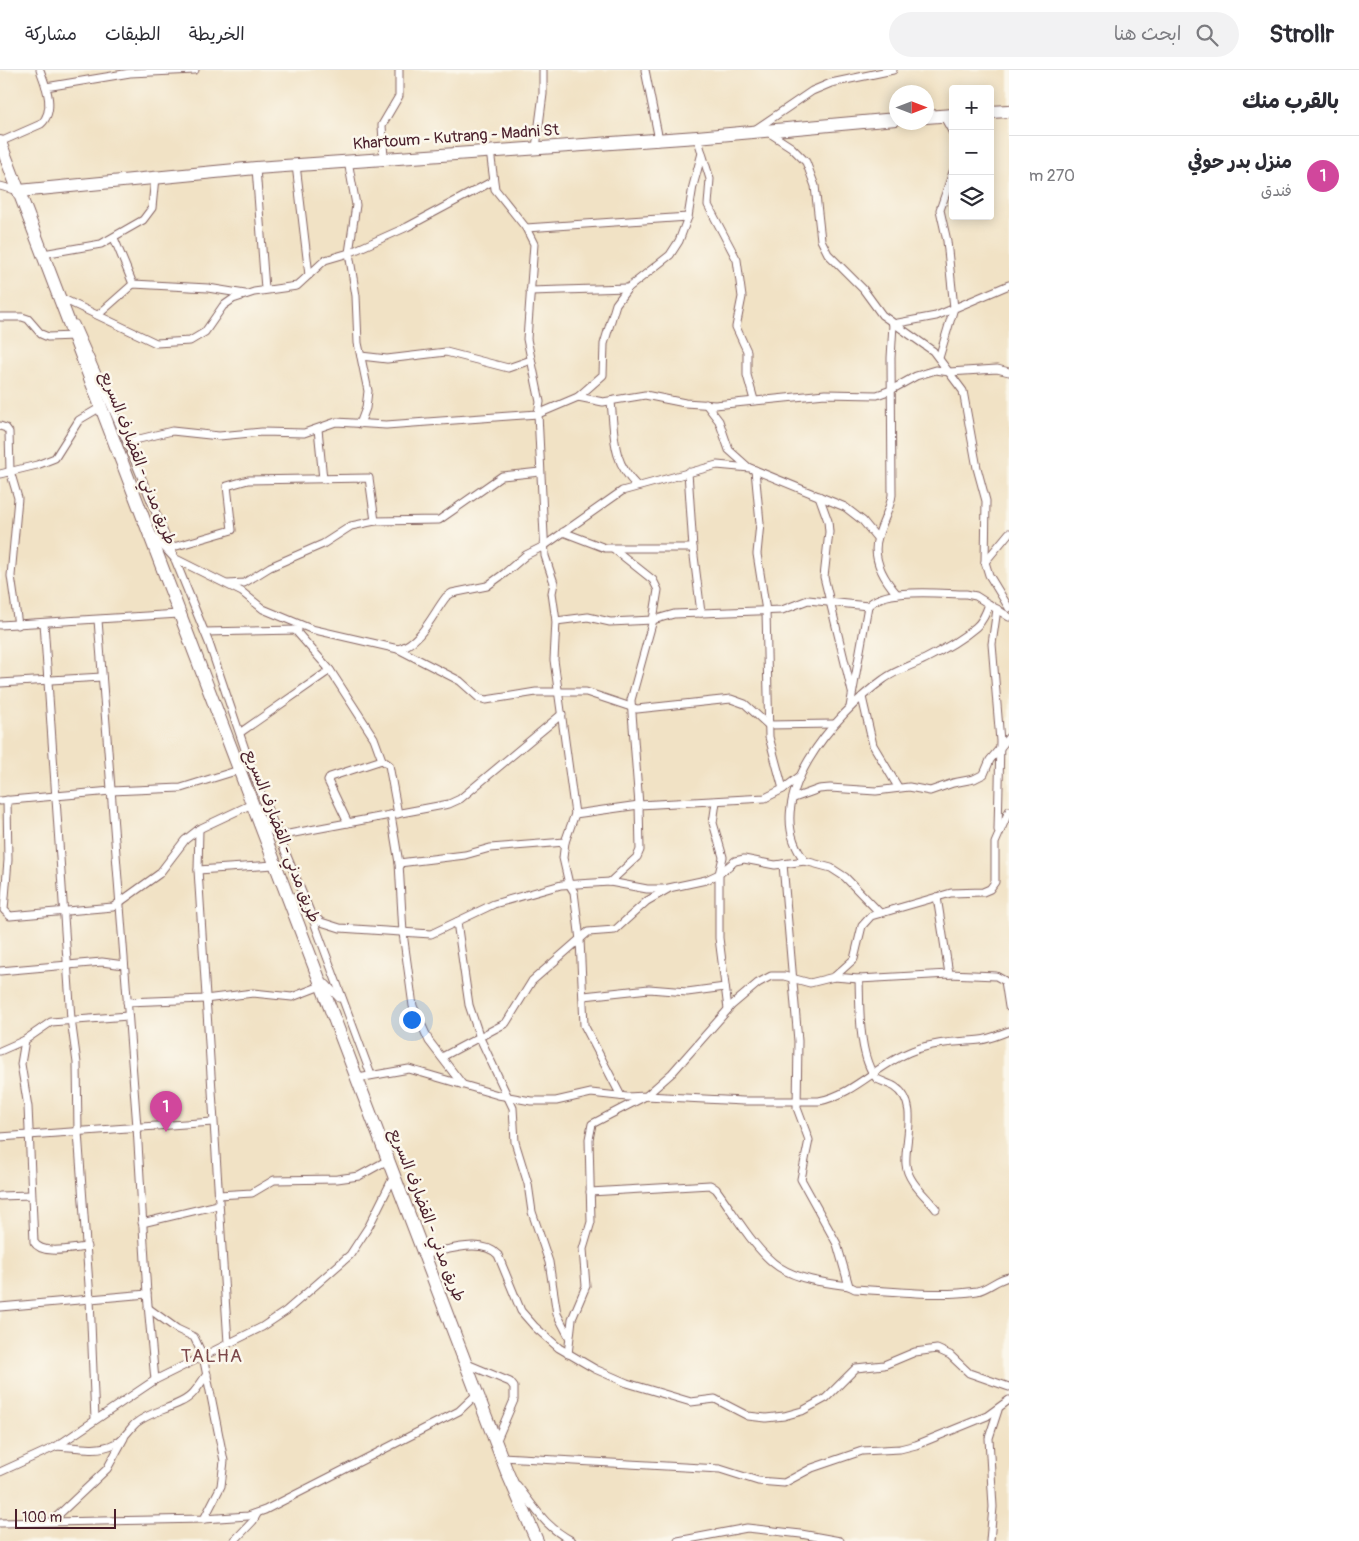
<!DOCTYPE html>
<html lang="ar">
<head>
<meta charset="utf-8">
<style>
  body { margin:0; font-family:Pangolin,"Playpen Sans Arabic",sans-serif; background:#f2f2f3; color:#2b2b33; direction:rtl }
  .controls { position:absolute; right:15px; top:15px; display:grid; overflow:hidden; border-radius:5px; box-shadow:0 2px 12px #0003 }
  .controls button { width:45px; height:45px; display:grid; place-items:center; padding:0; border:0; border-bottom:1px solid #e1e1e2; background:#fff; color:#2b2b33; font:25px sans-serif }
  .compass { position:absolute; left:889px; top:15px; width:45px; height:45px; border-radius:50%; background:#fff; box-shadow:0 2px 12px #0003; rotate:90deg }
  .scale { position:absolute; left:15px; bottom:12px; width:101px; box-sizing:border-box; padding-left:5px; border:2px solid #4a1f2b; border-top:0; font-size:14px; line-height:18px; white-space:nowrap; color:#4a1f2b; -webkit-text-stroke:4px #fbf7ec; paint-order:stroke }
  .you { position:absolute; left:411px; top:949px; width:18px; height:18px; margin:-12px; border:4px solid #fff; border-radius:50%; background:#1a73e8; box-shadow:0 0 0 8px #1a73e833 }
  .badge { display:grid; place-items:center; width:32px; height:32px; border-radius:50%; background:#c8321e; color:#fff; font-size:16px; font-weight:700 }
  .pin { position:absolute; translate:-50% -41px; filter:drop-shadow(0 1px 2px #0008) }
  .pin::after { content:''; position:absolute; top:26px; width:18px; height:15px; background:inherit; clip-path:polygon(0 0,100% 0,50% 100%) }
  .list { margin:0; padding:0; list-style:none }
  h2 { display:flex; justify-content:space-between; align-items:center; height:65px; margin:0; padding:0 20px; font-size:21px }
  h2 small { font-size:16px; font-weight:400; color:#7c7c81 }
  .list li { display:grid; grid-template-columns:32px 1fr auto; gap:15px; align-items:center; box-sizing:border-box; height:80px; padding:0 20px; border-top:1px solid #e1e1e2 }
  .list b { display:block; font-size:19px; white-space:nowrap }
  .list p { margin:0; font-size:16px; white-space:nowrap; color:#7c7c81 }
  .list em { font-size:16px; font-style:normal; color:#7c7c81 }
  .icon { flex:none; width:28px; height:28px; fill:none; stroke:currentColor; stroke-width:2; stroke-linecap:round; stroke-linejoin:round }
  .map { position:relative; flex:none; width:1009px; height:1471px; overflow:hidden; direction:ltr }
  header { display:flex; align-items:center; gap:30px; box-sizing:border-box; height:70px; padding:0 25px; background:#fff; border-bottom:1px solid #e1e1e2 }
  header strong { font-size:24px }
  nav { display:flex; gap:28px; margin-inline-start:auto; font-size:18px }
  .search { width:350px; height:45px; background:#f2f2f3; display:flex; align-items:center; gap:12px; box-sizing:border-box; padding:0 18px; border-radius:28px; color:#7c7c81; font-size:19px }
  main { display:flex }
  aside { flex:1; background:#fff }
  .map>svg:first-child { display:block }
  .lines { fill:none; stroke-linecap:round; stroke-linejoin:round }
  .street-casing { stroke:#846361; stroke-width:9 }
  .highway-casing { stroke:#846361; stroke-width:14 }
  .street { stroke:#fff; stroke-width:7 }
  .highway { stroke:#fff; stroke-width:12 }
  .labels { text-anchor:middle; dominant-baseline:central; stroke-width:5; stroke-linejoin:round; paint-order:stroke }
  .street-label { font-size:16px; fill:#4a1f2b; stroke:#fbf7ec }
  .quarter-label { font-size:19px; letter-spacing:1px; fill:#7c4749; stroke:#fbf7ec }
</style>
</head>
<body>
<header>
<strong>Strollr</strong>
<div class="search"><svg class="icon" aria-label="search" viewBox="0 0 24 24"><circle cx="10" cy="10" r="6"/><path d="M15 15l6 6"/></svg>ابحث هنا</div>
<nav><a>الخريطة</a><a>الطبقات</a><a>مشاركة</a></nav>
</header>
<main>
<aside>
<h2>بالقرب منك<small></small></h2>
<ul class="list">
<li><span class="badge" style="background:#d1479c">1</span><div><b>منزل بدر حوفي</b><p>فندق</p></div><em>270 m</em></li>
</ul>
</aside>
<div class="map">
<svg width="1009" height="1471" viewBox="0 0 1009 1471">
  <rect width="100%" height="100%" fill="#fbf7ec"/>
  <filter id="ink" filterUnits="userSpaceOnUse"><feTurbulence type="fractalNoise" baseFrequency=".02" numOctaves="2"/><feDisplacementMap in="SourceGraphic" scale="10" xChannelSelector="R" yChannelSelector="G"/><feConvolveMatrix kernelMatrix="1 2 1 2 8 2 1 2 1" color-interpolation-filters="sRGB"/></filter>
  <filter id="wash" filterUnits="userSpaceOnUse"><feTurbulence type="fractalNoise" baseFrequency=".0096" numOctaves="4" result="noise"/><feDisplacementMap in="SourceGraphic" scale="20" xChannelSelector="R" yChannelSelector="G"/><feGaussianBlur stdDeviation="1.12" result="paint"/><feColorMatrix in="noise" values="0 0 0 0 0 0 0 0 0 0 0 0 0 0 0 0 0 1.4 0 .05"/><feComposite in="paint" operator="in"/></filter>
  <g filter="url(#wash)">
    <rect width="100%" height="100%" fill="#f1e2c5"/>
  </g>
  <g filter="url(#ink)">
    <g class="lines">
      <!-- street casing -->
      <g class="street-casing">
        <g id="street">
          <path d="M645 0 659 70"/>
          <path d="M46 17 130 3 195 0"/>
          <path d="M943 45 953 63"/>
          <path d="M756 59 812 21 831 13 893 0"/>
          <path d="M768 62 791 77 806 92 815 116 821 170 828 184 863 219 882 245 933 281 963 321 977 398 986 431 985 492 989 505 1009 538"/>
          <path d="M697 67 710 109 708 135 737 190 742 227 736 257 747 281V305L754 330"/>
          <path d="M0 72 41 54C56 40 46 16 40 0"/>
          <path d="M536 78 543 24V0"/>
          <path d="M490 81 495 119 526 158 534 174 527 269 540 332 538 344 545 486 554 513 552 523 556 551 554 590 575 744 565 772 563 788 569 814 574 822 580 870 584 955 621 1026"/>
          <path d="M384 89 382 55 399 26V0"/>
          <path d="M348 91 356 135 349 183 356 226 358 273 368 321 366 338 360 354"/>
          <path d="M296 95 309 205"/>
          <path d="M256 98 265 219"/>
          <path d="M0 116 19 121"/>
          <path d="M526 158 688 147"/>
          <path d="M114 168 133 214"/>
          <path d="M43 184 101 174 143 150 152 138 155 107"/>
          <path d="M530 221 628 218"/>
          <path d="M59 227 156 273 190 271 205 262 223 236 233 229 254 222 297 216 325 190 349 183 407 157 493 111"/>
          <path d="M98 245 133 214 208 218 245 224"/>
          <path d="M0 247H22L28 249 41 264 48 267 74 266"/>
          <path d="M75 254 127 372 209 573 254 706 311 844 371 1005"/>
          <path d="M893 254 891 288 892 425C890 440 882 452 878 467 871 489 884 509 897 524"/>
          <path d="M893 254 936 246 1009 215"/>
          <path d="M361 286 387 289 446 282 508 298 531 290"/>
          <path d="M939 288 954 238 947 171 940 140 953 102"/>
          <path d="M578 327 603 305 604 274 616 234 628 218 670 185 679 171 688 147 693 116 702 83"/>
          <path d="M611 332C615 366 611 390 637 416"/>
          <path d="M706 334 719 351 729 380 748 397"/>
          <path d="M0 356 6 358 9 362 10 401 18 428 11 506 18 555"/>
          <path d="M318 359 323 409"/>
          <path d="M127 372 172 361 219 366 262 362 304 363 336 352 386 355 538 344 578 327 603 332 645 325 685 333 715 335 825 324 877 325 891 320 916 306 936 300 949 302 997 299 1009 302"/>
          <path d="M755 400 760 453 757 484 766 541 769 667 783 719"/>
          <path d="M688 402 693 478 701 543"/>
          <path d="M0 404 37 395 55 388 79 350 101 337"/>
          <path d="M819 426 828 451 829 462 824 507 852 622"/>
          <path d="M563 462 605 478H693"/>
          <path d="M153 465 174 488 242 522 263 539 311 559 398 579 460 611 479 628 486 630 536 622H586L637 639 731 629 745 634 768 655 834 654"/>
          <path d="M170 478 232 460 227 416 248 410 369 408 375 451"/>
          <path d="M985 492 1009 463"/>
          <path d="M228 514 244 513 270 497 323 474 351 456 375 451 439 450 502 406 540 402"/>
          <path d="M997 539 992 574 1000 671 998 760"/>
          <path d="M98 550 137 1057 147 1224 155 1310"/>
          <path d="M556 551 588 547 610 552 653 550 674 544 782 540 808 530 868 536"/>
          <path d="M44 553 71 949 77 993 78 1062 90 1229 95 1349"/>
          <path d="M0 555 179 544"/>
          <path d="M295 560 330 600 374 668 382 690 389 695 398 744"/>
          <path d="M205 562 298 560"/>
          <path d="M398 579C421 573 432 545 446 527L452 523 487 516 505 503 526 485 544 476 622 421 717 395 750 398 845 437 863 451 877 468"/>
          <path d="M0 613 102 607"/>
          <path d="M862 627 873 675 898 717"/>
          <path d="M850 637 868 536C885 517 941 524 966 524L976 526 1009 547"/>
          <path d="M241 662 330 600"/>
          <path d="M794 728 819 719 830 718 876 721 909 717 930 721 953 713 974 709 984 704 990 690 1009 667"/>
          <path d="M7 730 8 790 4 840 10 846 113 837 159 804 185 770 199 759 252 734"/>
          <path d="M0 731 111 721 181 718 239 700"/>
          <path d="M716 732 713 753 723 787 719 804V868L728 939"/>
          <path d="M575 744 639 735 765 728 783 719 800 706"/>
          <path d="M391 745 399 793 403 863 413 936 429 971 462 1014"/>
          <path d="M261 749 278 766 449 734 460 729 562 644"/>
          <path d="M348 753 328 711 330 707 382 690"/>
          <path d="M199 759 198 800 228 1273"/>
          <path d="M805 791C757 731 836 643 884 609 896 600 911 596 925 589 941 581 962 569 976 557 983 551 986 543 989 534"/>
          <path d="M399 793 465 785 490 778 565 772"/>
          <path d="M783 794 798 971 797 1038 809 1070 801 1109 837 1174 849 1216 855 1219C893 1221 939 1227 977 1221 988 1219 997 1209 1009 1207"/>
          <path d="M198 800 274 795"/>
          <path d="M610 812 637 787 640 780 639 735 631 630 653 550 658 520 653 510 614 479"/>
          <path d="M937 827 949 904"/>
          <path d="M312 844 321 852 340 858 431 864 494 834 561 815 610 812 647 819H664L706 810 719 804 735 791 744 789 775 795 805 791 831 798 845 807 880 843"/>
          <path d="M457 852 469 935 480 968 513 1038 515 1072 528 1114 532 1142 549 1192 557 1244 569 1267"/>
          <path d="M0 901 102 892 124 895"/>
          <path d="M834 907 854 889 862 856 871 846 951 823 983 822 990 819 995 812V773L1009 741"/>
          <path d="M859 909C860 936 858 988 877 1009 883 1012 890 1014 895 1017 920 1033 904 1071 906 1094 907 1111 926 1126 936 1139"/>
          <path d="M584 926 649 919 687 922 725 917"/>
          <path d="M127 932 205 929 253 923 292 927 326 914 339 928"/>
          <path d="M25 970 21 994 28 1037 34 1172C42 1186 73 1178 87 1177"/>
          <path d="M0 981 25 970 51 952 128 946"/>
          <path d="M442 987 506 953 532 911 588 862 615 860 647 831 668 819"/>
          <path d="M358 1008 409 999 498 1025 531 1031H556L591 1023 627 1027 646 1026 672 1003 732 935 758 913 771 906H784L810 913 834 907 859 909 949 904 996 906 1005 911 1009 937"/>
          <path d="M0 1067 213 1052"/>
          <path d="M590 1122 710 1115 716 1119C734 1143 755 1181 779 1197 799 1210 826 1213 849 1216"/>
          <path d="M218 1125 252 1123 274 1110 337 1109 359 1106 388 1090"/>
          <path d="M0 1126 31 1125"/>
          <path d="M142 1153 218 1135"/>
          <path d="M425 1184C446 1181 482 1167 498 1185L521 1241 535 1257 559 1278 595 1299 627 1313 691 1332 715 1329 748 1346 766 1348 784 1346 802 1341 826 1328 856 1298 884 1295 915 1282 937 1279 950 1285 969 1303 1009 1317"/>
          <path d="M0 1237 147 1224"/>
          <path d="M148 1238 177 1259 194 1267 203 1286 224 1391 221 1416 204 1449"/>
          <path d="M568 1284 572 1249 586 1216 583 1179 591 1152 589 1069 592 1054 646 1026 743 1031H819C855 1024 878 994 912 981 934 972 957 972 980 970 990 969 1000 964 1009 961"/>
          <path d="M467 1294 510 1312 514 1317V1330L496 1372"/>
          <path d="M57 1376C75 1377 98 1382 114 1374 124 1370 128 1360 136 1353 150 1342 166 1340 181 1332 193 1327 200 1314 207 1304"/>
          <path d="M501 1387 720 1399 758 1411 784 1413 812 1398 862 1381 900 1379 916 1375 987 1346 1009 1330"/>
          <path d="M0 1402 57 1376 155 1310 262 1257 286 1241 350 1185 369 1156 394 1106"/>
          <path d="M517 1415C536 1439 544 1456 572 1471"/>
          <path d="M52 1451 107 1399 124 1368"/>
          <path d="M0 1453 204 1449 248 1446 265 1440 459 1341 478 1323"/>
          <path d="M234 1471 253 1451 257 1444"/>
          <path d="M678 1471 747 1458 801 1464 840 1471"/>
          <path d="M990 1471 993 1437 989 1368 998 1340"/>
        </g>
      </g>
      <!-- highway casing -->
      <g class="highway-casing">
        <g id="highway">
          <path d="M990 42 1009 41"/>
          <path d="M926 47 953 45"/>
          <path d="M0 72 507 1402 537 1471"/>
          <path d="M19 121 256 98 697 67 896 49"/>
        </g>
      </g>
      <!-- street -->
      <use href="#street" class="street"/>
      <!-- highway -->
      <use href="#highway" class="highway"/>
    </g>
  </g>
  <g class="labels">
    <!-- street labels -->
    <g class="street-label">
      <text transform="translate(456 67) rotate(-4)">Khartoum - Kutrang - Madni St</text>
      <text transform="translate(138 388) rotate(69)">طريق مدني - القضارف السريع</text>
      <text transform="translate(282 766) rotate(69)">طريق مدني - القضارف السريع</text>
      <text transform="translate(427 1145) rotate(69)">طريق مدني - القضارف السريع</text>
    </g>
    <!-- quarter labels -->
    <g class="quarter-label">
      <text x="212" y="1286">TALHA</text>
    </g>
  </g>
</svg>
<div class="controls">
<button>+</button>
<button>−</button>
<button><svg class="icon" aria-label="layers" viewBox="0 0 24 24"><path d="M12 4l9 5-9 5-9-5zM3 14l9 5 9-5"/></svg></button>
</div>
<svg class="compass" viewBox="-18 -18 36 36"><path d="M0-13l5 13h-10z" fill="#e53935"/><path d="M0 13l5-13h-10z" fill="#7c7c81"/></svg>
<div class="scale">100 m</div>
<div class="you"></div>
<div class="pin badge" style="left:166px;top:1062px;background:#d1479c">1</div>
</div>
</main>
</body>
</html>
